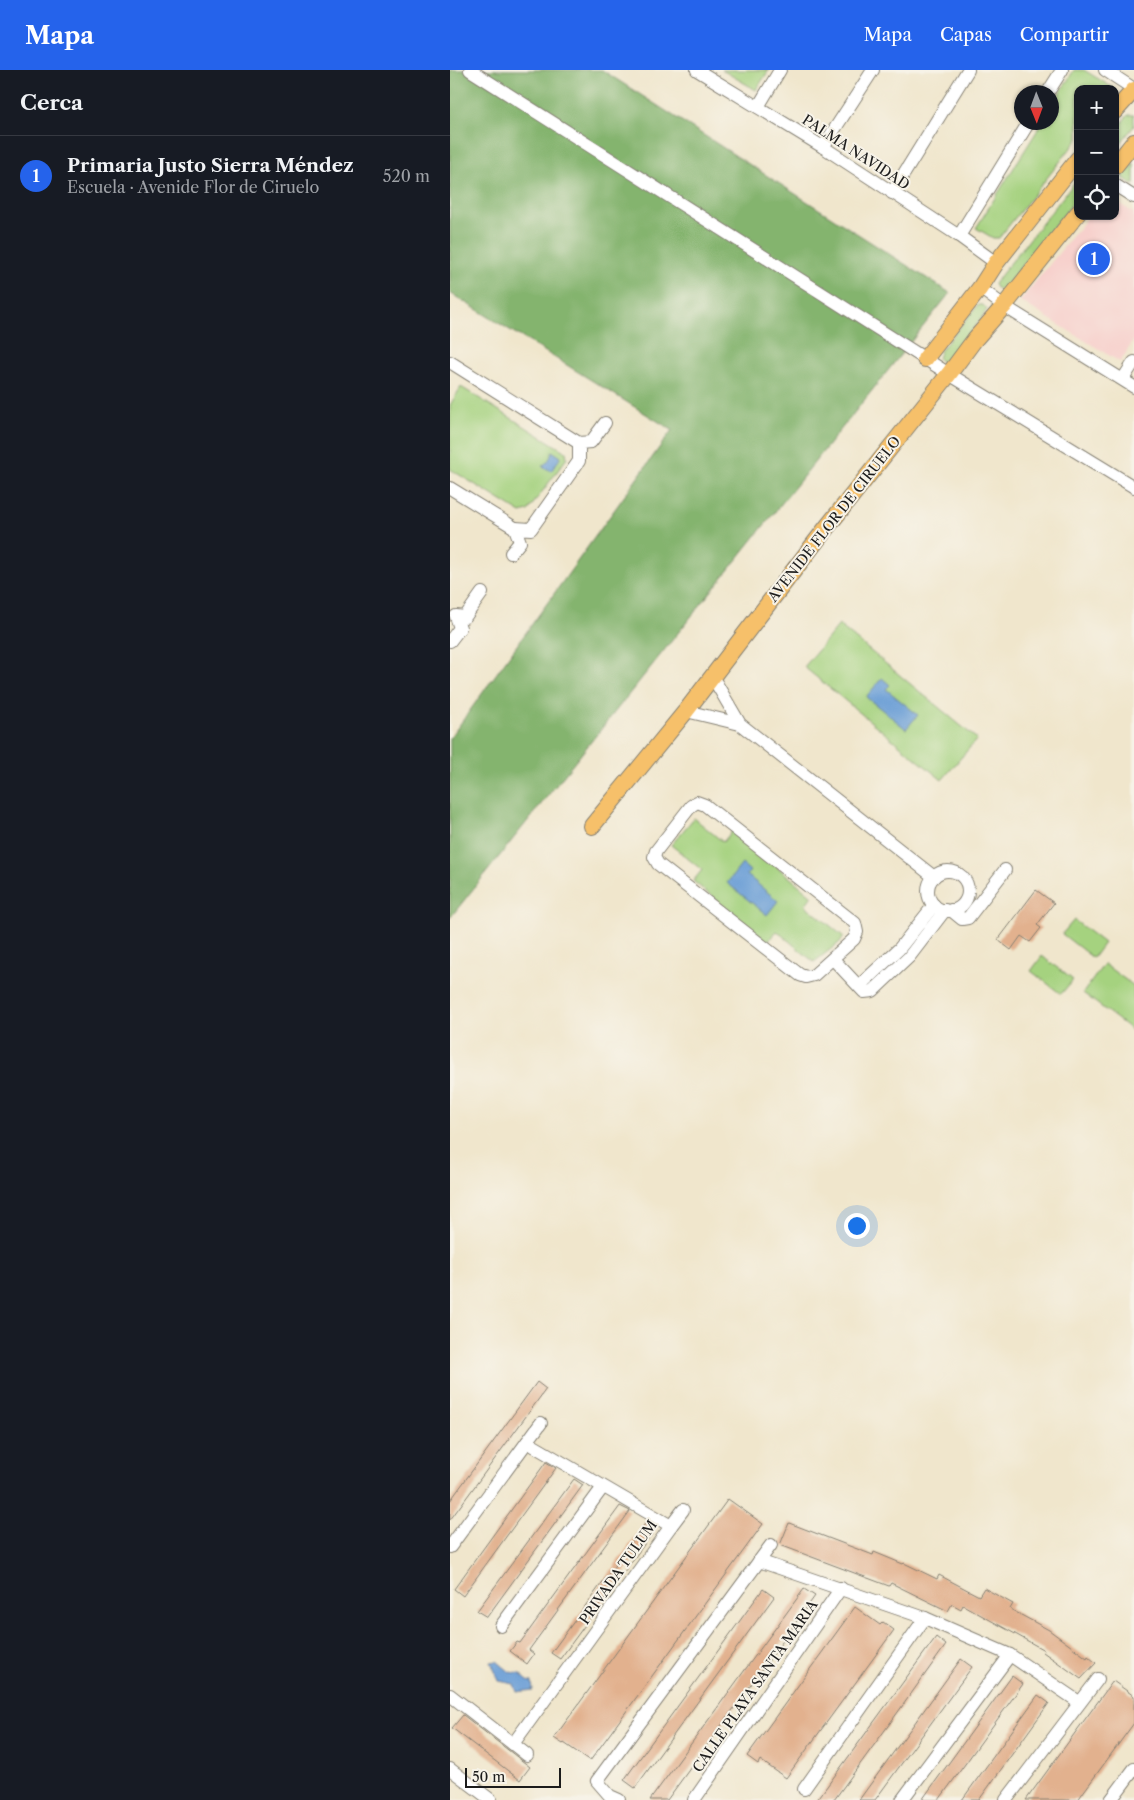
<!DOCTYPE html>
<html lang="es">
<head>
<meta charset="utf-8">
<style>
  body { margin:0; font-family:"Libre Caslon Text",serif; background:#242831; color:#f1f3f6 }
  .controls { position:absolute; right:15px; top:15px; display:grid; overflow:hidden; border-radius:10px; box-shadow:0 1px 4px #0004 }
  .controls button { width:45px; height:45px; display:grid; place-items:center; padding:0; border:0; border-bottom:1px solid #363941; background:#171b24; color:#f1f3f6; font:25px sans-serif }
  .compass { position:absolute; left:564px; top:15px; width:45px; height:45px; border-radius:50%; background:#171b24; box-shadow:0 1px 4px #0004; rotate:179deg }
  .scale { position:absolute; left:15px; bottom:12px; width:96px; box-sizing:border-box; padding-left:5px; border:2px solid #1c1c1c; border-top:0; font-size:14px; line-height:18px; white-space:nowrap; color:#1c1c1c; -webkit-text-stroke:4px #f7f3e8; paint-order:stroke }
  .you { position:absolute; left:406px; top:1155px; width:18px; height:18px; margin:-12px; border:4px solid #fff; border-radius:50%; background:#1a73e8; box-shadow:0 0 0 8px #1a73e833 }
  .badge { display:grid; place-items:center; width:32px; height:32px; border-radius:50%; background:#2563eb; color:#fff; font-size:16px; font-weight:700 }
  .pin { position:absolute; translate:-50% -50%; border:2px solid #fff; box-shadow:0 1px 5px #0006 }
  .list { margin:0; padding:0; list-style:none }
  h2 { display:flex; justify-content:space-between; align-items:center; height:65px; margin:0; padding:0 20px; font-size:21px }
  h2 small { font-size:16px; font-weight:400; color:#9ea1a6 }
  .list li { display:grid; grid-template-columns:32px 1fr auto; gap:15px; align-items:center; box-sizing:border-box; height:80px; padding:0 20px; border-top:1px solid #363941 }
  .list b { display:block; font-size:19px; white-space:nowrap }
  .list p { margin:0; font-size:16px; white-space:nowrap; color:#9ea1a6 }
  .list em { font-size:16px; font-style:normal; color:#9ea1a6 }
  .icon { flex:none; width:28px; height:28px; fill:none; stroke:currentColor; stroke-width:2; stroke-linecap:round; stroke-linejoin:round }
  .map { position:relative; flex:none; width:684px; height:1730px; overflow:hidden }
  header { display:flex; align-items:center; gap:30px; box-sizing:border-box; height:70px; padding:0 25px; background:#2563eb; color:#fff }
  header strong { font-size:24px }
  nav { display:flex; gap:28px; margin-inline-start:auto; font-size:18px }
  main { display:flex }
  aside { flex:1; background:#171b24 }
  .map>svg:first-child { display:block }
  .built { fill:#f7d0cc }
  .green { fill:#a5d27f; stroke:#60774e }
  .forest { fill:#84b46e; stroke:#506845 }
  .water { fill:#6a9ed6; stroke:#435d79 }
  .building { fill:#e2b18e }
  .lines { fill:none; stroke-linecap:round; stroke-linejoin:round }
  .minor-casing { stroke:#868174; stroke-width:14 }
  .major-casing { stroke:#868174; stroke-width:18 }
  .minor { stroke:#fff; stroke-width:12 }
  .major { stroke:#f6c06b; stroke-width:16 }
  .labels { text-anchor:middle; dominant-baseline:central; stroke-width:4; stroke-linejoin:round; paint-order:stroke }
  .street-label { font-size:14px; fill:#1c1c1c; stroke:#f7f3e8 }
</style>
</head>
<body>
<header>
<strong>Mapa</strong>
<nav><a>Mapa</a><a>Capas</a><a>Compartir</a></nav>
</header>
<main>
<aside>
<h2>Cerca<small></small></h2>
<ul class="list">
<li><span class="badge">1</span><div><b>Primaria Justo Sierra Méndez</b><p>Escuela · Avenide Flor de Ciruelo</p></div><em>520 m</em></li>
</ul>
</aside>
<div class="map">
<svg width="684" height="1730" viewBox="0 0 684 1730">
  <rect width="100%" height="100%" fill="#f7f3e8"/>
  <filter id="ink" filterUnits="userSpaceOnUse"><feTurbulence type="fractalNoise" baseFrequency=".02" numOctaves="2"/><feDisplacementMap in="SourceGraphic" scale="10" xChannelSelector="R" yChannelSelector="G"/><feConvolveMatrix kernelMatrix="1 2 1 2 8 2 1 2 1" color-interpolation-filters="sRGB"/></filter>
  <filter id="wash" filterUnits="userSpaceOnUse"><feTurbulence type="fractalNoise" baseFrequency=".0096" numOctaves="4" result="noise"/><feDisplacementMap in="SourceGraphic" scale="20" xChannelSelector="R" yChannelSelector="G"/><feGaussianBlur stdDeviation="1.12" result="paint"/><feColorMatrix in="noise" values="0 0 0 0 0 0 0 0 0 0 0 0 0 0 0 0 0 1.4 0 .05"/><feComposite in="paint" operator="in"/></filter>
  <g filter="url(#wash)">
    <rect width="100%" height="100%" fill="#f0e6cc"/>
    <!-- built -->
    <path class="built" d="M665 131 684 143V270L670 292 570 231 639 146H665Z"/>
    <!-- green -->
    <g class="green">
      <path d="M272 0H319L306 20Z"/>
      <path d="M624 0H634L665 19H628V69L549 168H543L526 158 592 53 602 52V36Z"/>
      <path d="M678 45H684V56L665 80V61Z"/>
      <path d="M684 93V115L672 107Z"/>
      <path d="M628 108V127L556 216 551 220 546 218 544 214Z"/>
      <path d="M528 235H533L537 239 533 246 501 287 493 292 488 289 490 281Z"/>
      <path d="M11 317 116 382 117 388 78 441 71 443 0 399V335Z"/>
      <path d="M389 555 527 669 492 710 354 597Z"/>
      <path d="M244 748 273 772 283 760 362 826 355 835 394 867 389 873 364 892 327 861 317 872 243 811 252 800 221 775Z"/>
      <path d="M624 850 654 873 643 888 612 864Z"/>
      <path d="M592 886 623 910 611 924 581 901Z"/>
      <path d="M654 894 684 916 683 961 633 923Z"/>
    </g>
    <!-- forest -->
    <path class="forest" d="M0 0H152L500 223 0 848V668L222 360 0 223Z"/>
    <!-- water -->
    <g class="water">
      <path d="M102 381 111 387 101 401 92 396C98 392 101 388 102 381Z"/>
      <path d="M432 608 440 615 436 619 468 645 456 659 416 627Z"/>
      <path d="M292 794 300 801 297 805 328 831 317 845 277 813Z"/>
      <path d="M47 1591 60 1602 70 1604 78 1611 82 1612 83 1620 67 1622 64 1614 49 1611 41 1592Z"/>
    </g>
    <g id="blocks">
      <!-- building -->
      <g class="building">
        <path d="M586 820 604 833 587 855 591 858 580 872 571 866 561 880 548 870Z"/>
        <path d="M87 1312 96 1319 0 1450V1431Z"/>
        <path d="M96 1392 106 1398 13 1526 4 1519Z"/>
        <path d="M124 1409 133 1415 37 1547 27 1541Z"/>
        <path d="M278 1429 313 1454 140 1691 114 1673 113 1674 104 1668Z"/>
        <path d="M170 1436 180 1441 79 1580 84 1584 77 1594 60 1581 67 1572 70 1573Z"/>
        <path d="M197 1451 207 1457 110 1589 101 1583Z"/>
        <path d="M339 1453 423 1485 424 1482 453 1494 454 1493 487 1509 489 1505 529 1526 534 1518 563 1534 560 1539 599 1560 637 1588 638 1586 646 1593 631 1609 593 1582 594 1580 513 1535 511 1539 502 1534 498 1541 441 1513 439 1516 330 1475Z"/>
        <path d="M313 1519 324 1527 185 1718 174 1710Z"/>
        <path d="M354 1519 365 1526 322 1586 217 1730H200Z"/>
        <path d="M405 1537 430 1555 433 1552 444 1560 336 1708 310 1690 308 1694 297 1686Z"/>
        <path d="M486 1567 496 1575 443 1649 384 1730H367Z"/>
        <path d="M511 1589 522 1597 425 1730H409Z"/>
        <path d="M562 1606 573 1614 489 1730H472Z"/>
        <path d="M663 1611 684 1626V1653L632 1724 628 1730H576Z"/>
        <path d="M588 1625 599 1633 529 1730H512Z"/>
        <path d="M13 1645 80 1697 70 1710 2 1658Z"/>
      </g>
    </g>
  </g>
  <g filter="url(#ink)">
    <use href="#blocks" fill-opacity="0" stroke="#868174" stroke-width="1"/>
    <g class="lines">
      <!-- minor casing -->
      <g class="minor-casing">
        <g id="minor">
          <path d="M20 0 499 304 684 417"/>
          <path d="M247 0 373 77 509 166 546 193"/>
          <path d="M655 0 684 19"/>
          <path d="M598 22 612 0"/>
          <path d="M308 37 330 0"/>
          <path d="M373 77 423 0"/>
          <path d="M665 115 684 127"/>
          <path d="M442 123 518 0"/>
          <path d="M509 166 579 52"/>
          <path d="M530 218 554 236 684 317"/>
          <path d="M0 292 129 373"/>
          <path d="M673 309 684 292"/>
          <path d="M0 418 65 458"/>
          <path d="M61 483 70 472 65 458 81 459 129 391V373L141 372 155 353"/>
          <path d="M0 571 10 558 6 546 15 547 32 523"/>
          <path d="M262 606 290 654 484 807"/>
          <path d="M236 641 290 654"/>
          <path d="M247 732 255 735 405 853 407 862 404 869 364 905 356 907 350 905 208 794 204 787 206 781 241 736Z"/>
          <circle cx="498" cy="821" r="20"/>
          <path d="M501 840 512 849 518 848 555 800"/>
          <path d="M383 889 414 922 423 921 459 887 495 840"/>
          <path d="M409 916 449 879 484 835"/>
          <path d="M77 1372 91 1353"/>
          <path d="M221 1456 233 1440"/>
          <path d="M0 1477 77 1372 221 1456 63 1674 0 1625"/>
          <path d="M309 1491 475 1548 560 1585 629 1632"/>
          <path d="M51 1556 153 1417"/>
          <path d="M63 1674 77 1685"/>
          <path d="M0 1699 41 1730"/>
          <path d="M354 1719 475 1548"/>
          <path d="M169 1730 160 1726 147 1711 321 1475"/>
          <path d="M244 1730 391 1518"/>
          <path d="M452 1730 560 1585"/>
          <path d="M556 1730 648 1609"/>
          <path d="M661 1730 684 1699"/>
        </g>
      </g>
      <!-- major casing -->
      <g class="major-casing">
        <g id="major">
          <path d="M665 41 684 20"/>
          <path d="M665 96 684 72"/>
          <path d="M475 289 530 218 546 193 628 89"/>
          <path d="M142 756 236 641 377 457 499 304 525 269 554 236 628 143"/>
        </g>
      </g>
      <!-- minor -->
      <use href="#minor" class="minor"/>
      <!-- major -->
      <use href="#major" class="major"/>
    </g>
  </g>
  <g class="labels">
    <!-- street labels -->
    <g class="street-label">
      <text transform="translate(406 82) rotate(33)">PALMA NAVIDAD</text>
      <text transform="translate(384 449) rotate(-52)">AVENIDE FLOR DE CIRUELO</text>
      <text transform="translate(168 1502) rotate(-55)">PRIVADA TULUM</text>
      <text transform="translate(305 1616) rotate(-55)">CALLE PLAYA SANTA MARIA</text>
    </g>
  </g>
</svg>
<div class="controls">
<button>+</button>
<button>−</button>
<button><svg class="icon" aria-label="locate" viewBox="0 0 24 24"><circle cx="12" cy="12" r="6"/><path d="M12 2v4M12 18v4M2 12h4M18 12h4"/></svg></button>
</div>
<svg class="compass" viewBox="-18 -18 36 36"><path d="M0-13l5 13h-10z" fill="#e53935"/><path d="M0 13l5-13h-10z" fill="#9ea1a6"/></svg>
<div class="scale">50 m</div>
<div class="you"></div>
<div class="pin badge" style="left:644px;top:189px">1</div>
</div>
</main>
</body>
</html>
